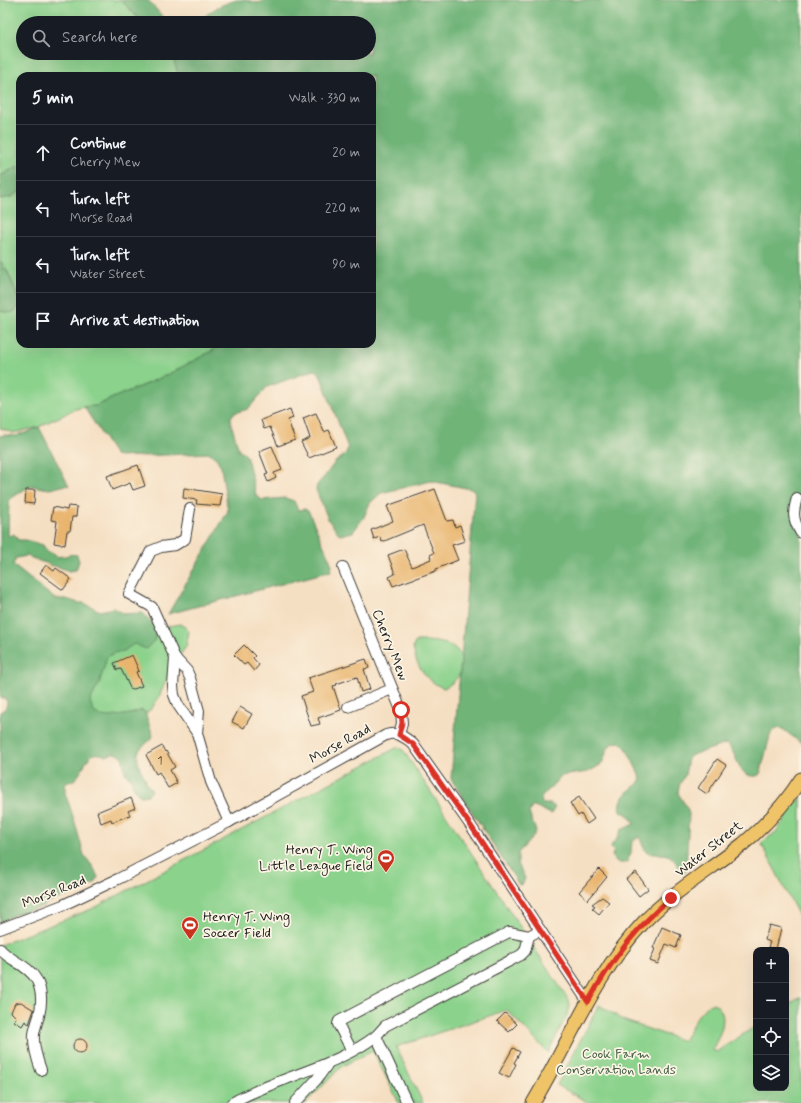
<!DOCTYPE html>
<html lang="en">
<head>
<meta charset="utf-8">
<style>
  body { margin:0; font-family:Mynerve,sans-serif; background:#242831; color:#f1f3f6 }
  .controls { position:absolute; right:12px; bottom:12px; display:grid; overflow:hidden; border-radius:8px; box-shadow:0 4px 16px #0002 }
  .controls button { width:36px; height:36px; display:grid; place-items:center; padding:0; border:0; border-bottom:1px solid #363941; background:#171b24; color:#f1f3f6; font:20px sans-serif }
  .stop { position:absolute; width:12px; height:12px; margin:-9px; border:3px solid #d93025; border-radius:50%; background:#fff }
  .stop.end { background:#d93025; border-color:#fff; box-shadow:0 1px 4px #0008 }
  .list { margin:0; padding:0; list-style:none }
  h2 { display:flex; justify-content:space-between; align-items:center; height:52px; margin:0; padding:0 16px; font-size:17px }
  h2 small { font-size:13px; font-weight:400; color:#9ea1a6 }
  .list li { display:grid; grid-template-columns:26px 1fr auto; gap:12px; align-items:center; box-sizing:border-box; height:56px; padding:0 16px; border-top:1px solid #363941 }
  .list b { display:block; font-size:15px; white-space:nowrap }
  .list p { margin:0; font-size:13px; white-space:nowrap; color:#9ea1a6 }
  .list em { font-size:13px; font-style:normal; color:#9ea1a6 }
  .icon { flex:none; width:22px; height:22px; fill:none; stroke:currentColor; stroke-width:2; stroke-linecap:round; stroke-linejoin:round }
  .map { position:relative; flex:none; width:801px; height:1103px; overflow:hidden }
  .search { position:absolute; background:#171b24; box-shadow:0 4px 16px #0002; left:16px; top:16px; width:360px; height:44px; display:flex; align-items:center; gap:10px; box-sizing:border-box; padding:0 14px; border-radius:22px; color:#9ea1a6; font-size:15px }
  .panel { position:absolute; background:#171b24; box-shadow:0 4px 16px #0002; left:16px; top:72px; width:360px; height:276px; border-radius:12px }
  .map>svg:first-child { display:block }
  .green { fill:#8bd28c; stroke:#547754 }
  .forest { fill:#70b478; stroke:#46684a }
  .building { fill:#e9b56e }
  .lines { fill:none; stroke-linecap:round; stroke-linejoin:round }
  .minor-casing { stroke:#3d3935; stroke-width:12 }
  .major-casing { stroke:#3d3935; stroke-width:15 }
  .minor { stroke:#fff; stroke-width:10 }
  .major { stroke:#efc469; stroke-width:13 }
  .route { stroke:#d93025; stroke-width:5 }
  .labels { text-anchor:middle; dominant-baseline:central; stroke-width:3.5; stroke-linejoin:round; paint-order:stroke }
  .number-label { font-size:12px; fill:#4f4230 }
  .street-label { font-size:14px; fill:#1c1c1c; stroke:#fcf5e5 }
  .poi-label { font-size:14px; fill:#1c1c1c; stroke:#fcf5e5; text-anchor:end }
  .park-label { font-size:14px; fill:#435c43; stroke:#fcf5e5 }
</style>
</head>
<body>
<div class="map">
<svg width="801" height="1103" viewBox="0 0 801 1103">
  <rect width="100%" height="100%" fill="#fcf5e5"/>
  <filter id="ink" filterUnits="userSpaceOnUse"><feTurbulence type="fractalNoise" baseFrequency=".025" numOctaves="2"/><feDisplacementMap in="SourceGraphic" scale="8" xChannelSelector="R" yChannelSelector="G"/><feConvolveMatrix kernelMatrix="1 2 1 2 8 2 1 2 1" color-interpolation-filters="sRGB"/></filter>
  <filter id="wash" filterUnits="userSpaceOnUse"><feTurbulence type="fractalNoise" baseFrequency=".012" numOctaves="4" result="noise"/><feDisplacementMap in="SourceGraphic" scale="16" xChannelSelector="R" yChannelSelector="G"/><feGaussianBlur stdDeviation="0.9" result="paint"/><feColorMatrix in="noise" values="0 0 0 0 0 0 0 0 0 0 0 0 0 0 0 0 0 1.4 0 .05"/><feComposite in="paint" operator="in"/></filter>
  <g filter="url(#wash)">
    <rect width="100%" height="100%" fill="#f5dfc2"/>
    <!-- green -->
    <g class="green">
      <path d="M0 0H121L143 23H23V53H169L173 58 179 76H20V165L0 176Z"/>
      <path d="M20 191V344H225L165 376 115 397 96 406 84 407 72 410 62 416 52 420 39 427 13 433 0 428V311L11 313 15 311 18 308V296L8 272 0 261V199L11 197Z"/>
      <path d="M0 590 138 627 159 628 180 624 186 628 189 632 186 647 173 664 159 697 152 708 143 716 80 729 0 682Z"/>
      <path d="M416 641C426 641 449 641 456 649 462 654 463 666 460 673 458 679 450 685 444 688 433 685 422 673 417 662 415 658 414 652 413 647Z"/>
      <path d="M398 747 403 750 568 999 570 1004 569 1011 548 1053 507 1010 396 1047 423 1103H399L373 1051 342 1066 306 1103H0V945L94 908Z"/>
      <path d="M801 796V920L761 843 776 832Z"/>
      <path d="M801 997V1103H589L557 1085 599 1005 625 1021 684 1041C693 1026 695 1012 713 1003 732 1013 719 1037 712 1050L716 1052 756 1026V1088H786V1006Z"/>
    </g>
    <!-- forest -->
    <g class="forest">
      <path d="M121 0H145L149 1 168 23H143Z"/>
      <path d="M237 0H246L258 3 265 0H801V743L784 730 780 728 772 731 770 736 760 774 757 776C736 778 740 755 726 744L692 755 688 758 685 775 679 786 678 793 687 808 689 814 686 871 683 873C678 869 677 862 672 858 665 850 654 858 646 851 642 847 642 841 639 837L632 841 631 853 627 862C621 865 614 862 612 855L614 851 611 849 612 844 617 839 621 830 634 824C631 818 628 814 621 812 617 791 637 790 641 778L626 748 620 742 612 743 607 750 602 764 588 772 561 776 541 798 542 804H551L555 807 551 814 535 806 531 808 529 813 536 831 532 838 518 853V864L525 878 523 884 519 885 451 779 475 492 471 489 431 481 381 493 370 503 364 517 353 532 340 535 329 521 316 490 317 485 325 476 335 462 345 455 348 448 319 372 314 370 267 387 248 409 234 413 231 417V423L239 451 244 453 247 457 256 495 262 500 285 498 294 501 298 510 305 509 309 512 332 565 331 571 168 614 228 511 221 467 217 459 210 453 119 457 114 454 84 407 96 406 115 397 165 376 225 344H372V76H179L173 58 169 53H369V23H198C209 11 221 4 237 0Z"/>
      <path d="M20 165V191L11 197 0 199V176Z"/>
      <path d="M0 261C6 267 9 276 13 284 19 298 25 318 0 311Z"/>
      <path d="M39 427 69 486 66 485 50 489 32 486 25 489 9 500 8 535 10 536 14 534 18 540H26L43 545 47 551 59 557 61 556C67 557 71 553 77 555L79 561 76 570 69 571 56 566H51L46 563 42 562 27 556 16 558 13 565 55 599H66L79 603H84L100 611 113 608 125 614 138 613H143L152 622 157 630V634L154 641 146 649 135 644 132 645 124 651 114 653 107 657 99 684 90 701 93 711 100 716 110 717 130 714 142 710 145 712 153 736C151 741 146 743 142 747 133 755 140 768 144 776 146 778 146 782 147 785L150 787 152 791 148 795 142 796 139 795 133 786 131 779 125 773 122 756 114 753 106 756C82 744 86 781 68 782L65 785V793L74 819 84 855 93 867 98 877 95 883 89 886 77 889 69 895 49 902 43 907 16 914 0 923V712C6 709 9 704 5 698H0V677L2 667 0 660V435L2 436 4 435 17 436 19 434 26 433Z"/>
    </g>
    <g id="blocks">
      <!-- building -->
      <g class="building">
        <path d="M290 409 293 418 288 420 295 440 278 446 270 427 264 429 261 420Z"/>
        <path d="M316 413 324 432 329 430 336 447 309 458 301 442 310 438 303 418Z"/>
        <path d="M272 446 282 470 274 473 276 478 268 482 265 475 268 474 259 451Z"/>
        <path d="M138 465 145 486 133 490 130 483 112 490 107 476Z"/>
        <path d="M184 488 222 494 220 506 196 504 197 500 183 498Z"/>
        <path d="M435 489 447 521 453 520 455 527 460 525 465 541 452 545 458 560 436 569V571L393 586 389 577 395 574 388 555 404 549 412 567 431 559 430 555 434 553 423 525 382 542 380 537 374 539 371 530 393 521 387 506Z"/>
        <path d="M26 490H35L34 504 25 503Z"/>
        <path d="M68 506 77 507 76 517H72L70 531H67L65 545 54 543 57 521 51 520 53 507 67 510Z"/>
        <path d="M46 565 54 571 56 568 71 579 63 590 40 573Z"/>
        <path d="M244 645 255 656 253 658 259 665 254 671 247 663 244 665 234 655Z"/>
        <path d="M132 655 139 671 136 672 142 686 131 690 121 669 117 670 114 663Z"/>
        <path d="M366 659 369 668 364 669 370 689 361 692 357 677 336 684 337 685 333 686 341 710 318 718 320 724 311 726 301 696 313 692 308 678Z"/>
        <path d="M240 707 252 714 244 728 232 722Z"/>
        <path d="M162 746 165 752 166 751 175 767 170 770 177 783 168 788 159 772 156 774 146 755Z"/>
        <path d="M717 759 726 765 707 794 698 788Z"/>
        <path d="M579 797 594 819 587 824 581 814 578 816 570 803Z"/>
        <path d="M131 798 135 808 128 811 130 815 112 822 111 819 101 823 97 812Z"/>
        <path d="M599 869 607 877 588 900 579 892Z"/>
        <path d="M636 872 648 889 639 896 626 879Z"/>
        <path d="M602 897 609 902 599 914 592 908 595 906 592 904Z"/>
        <path d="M769 925 781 928 776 949 768 947 770 942 765 940Z"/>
        <path d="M662 927 681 935 676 948 666 944 658 964 650 961 655 949 653 948Z"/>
        <path d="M21 1002 34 1010 29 1024 25 1021 22 1026 14 1021 16 1017 11 1012 15 1003Z"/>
        <path d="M505 1013 517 1024 509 1032 497 1021Z"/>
        <circle cx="80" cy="1046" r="7"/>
        <path d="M513 1048 520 1052 514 1063 516 1064 509 1078 499 1073Z"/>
      </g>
    </g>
  </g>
  <g filter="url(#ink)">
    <use href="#blocks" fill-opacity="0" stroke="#3d3935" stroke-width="1"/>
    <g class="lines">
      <!-- minor casing -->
      <g class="minor-casing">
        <g id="minor">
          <path d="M797 498C793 512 792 519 801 533"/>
          <path d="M190 509 185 539 175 545 161 547 151 551 129 594 152 607 175 658 173 686 174 695 178 705 197 733 211 782 229 822"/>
          <path d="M343 567 401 710 402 723 399 735"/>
          <path d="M175 658 187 671 190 678 199 711 197 733"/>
          <path d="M348 707 392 689"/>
          <path d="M0 929 63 905 118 879 229 822 386 735C396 731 405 737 413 744L471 826 588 1002"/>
          <path d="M0 949C10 961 28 965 36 979 42 990 42 1004 39 1016 37 1022 35 1028 34 1034 33 1046 37 1059 41 1070"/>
          <path d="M376 1036 385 1026 521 955 525 951 529 936"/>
          <path d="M352 1051 338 1024 339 1021 509 932 529 936 540 930"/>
          <path d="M232 1103C243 1096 256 1091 268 1086 304 1071 345 1060 376 1036L407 1103"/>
          <path d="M295 1103 317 1079 327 1065"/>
        </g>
      </g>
      <!-- major casing -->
      <g class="major-casing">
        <path id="major" d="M533 1103C569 1043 595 974 643 923 672 892 710 870 743 844 766 825 785 804 801 779"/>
      </g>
      <!-- minor -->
      <use href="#minor" class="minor"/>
      <!-- major -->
      <use href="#major" class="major"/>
    </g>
  </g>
  <g class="lines" filter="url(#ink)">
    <!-- route -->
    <path class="route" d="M401 710 402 723 399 735 413 744 471 826 588 1002C610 962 636 927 671 898"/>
  </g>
  <!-- icons -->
  <defs>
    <g id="stadium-pin" transform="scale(0.9)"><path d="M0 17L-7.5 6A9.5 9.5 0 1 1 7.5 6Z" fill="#c8321e" stroke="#fcf5e5"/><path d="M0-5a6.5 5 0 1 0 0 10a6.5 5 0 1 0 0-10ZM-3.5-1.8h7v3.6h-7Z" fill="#fff"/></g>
  </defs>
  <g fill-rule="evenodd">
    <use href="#stadium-pin" x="386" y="858"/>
    <use href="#stadium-pin" x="190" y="925"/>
  </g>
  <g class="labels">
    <!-- number labels -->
    <g class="number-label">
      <text x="160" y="761">1</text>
    </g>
    <!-- street labels -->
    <g class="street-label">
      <text transform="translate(390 645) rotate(68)">Cherry Mew</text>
      <text transform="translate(340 744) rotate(-29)">Morse Road</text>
      <text transform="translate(709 849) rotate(-38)">Water Street</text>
      <text transform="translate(54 892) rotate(-22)">Morse Road</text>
    </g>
    <!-- poi labels -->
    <g class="poi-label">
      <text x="373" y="850">Henry T. Wing<tspan x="373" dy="16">Little League Field</tspan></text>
      <text x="203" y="917" text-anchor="start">Henry T. Wing<tspan x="203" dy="16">Soccer Field</tspan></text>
    </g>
    <!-- park labels -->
    <g class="park-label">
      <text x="616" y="1054">Cook Farm<tspan x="616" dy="16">Conservation Lands</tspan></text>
    </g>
  </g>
</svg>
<div class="controls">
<button>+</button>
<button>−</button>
<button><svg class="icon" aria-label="locate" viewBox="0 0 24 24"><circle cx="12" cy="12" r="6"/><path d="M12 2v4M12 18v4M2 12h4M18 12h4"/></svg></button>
<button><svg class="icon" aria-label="layers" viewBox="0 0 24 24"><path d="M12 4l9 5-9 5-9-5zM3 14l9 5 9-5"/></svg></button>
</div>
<div class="stop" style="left:401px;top:710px"></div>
<div class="stop end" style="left:671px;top:898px"></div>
<div class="search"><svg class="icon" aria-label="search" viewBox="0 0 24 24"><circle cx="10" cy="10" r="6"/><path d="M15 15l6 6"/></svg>Search here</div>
<section class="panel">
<h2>5 min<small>Walk · 330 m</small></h2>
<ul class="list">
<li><svg class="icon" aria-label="ahead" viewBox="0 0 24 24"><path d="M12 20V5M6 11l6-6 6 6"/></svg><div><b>Continue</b><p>Cherry Mew</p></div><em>20 m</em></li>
<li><svg class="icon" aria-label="left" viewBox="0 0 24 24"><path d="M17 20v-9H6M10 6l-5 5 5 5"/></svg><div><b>Turn left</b><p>Morse Road</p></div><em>220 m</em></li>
<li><svg class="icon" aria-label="left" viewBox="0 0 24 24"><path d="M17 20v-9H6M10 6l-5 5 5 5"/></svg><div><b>Turn left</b><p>Water Street</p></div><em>90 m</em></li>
<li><svg class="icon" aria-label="arrive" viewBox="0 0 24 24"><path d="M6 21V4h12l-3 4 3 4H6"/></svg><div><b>Arrive at destination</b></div></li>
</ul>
</section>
</div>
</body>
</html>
